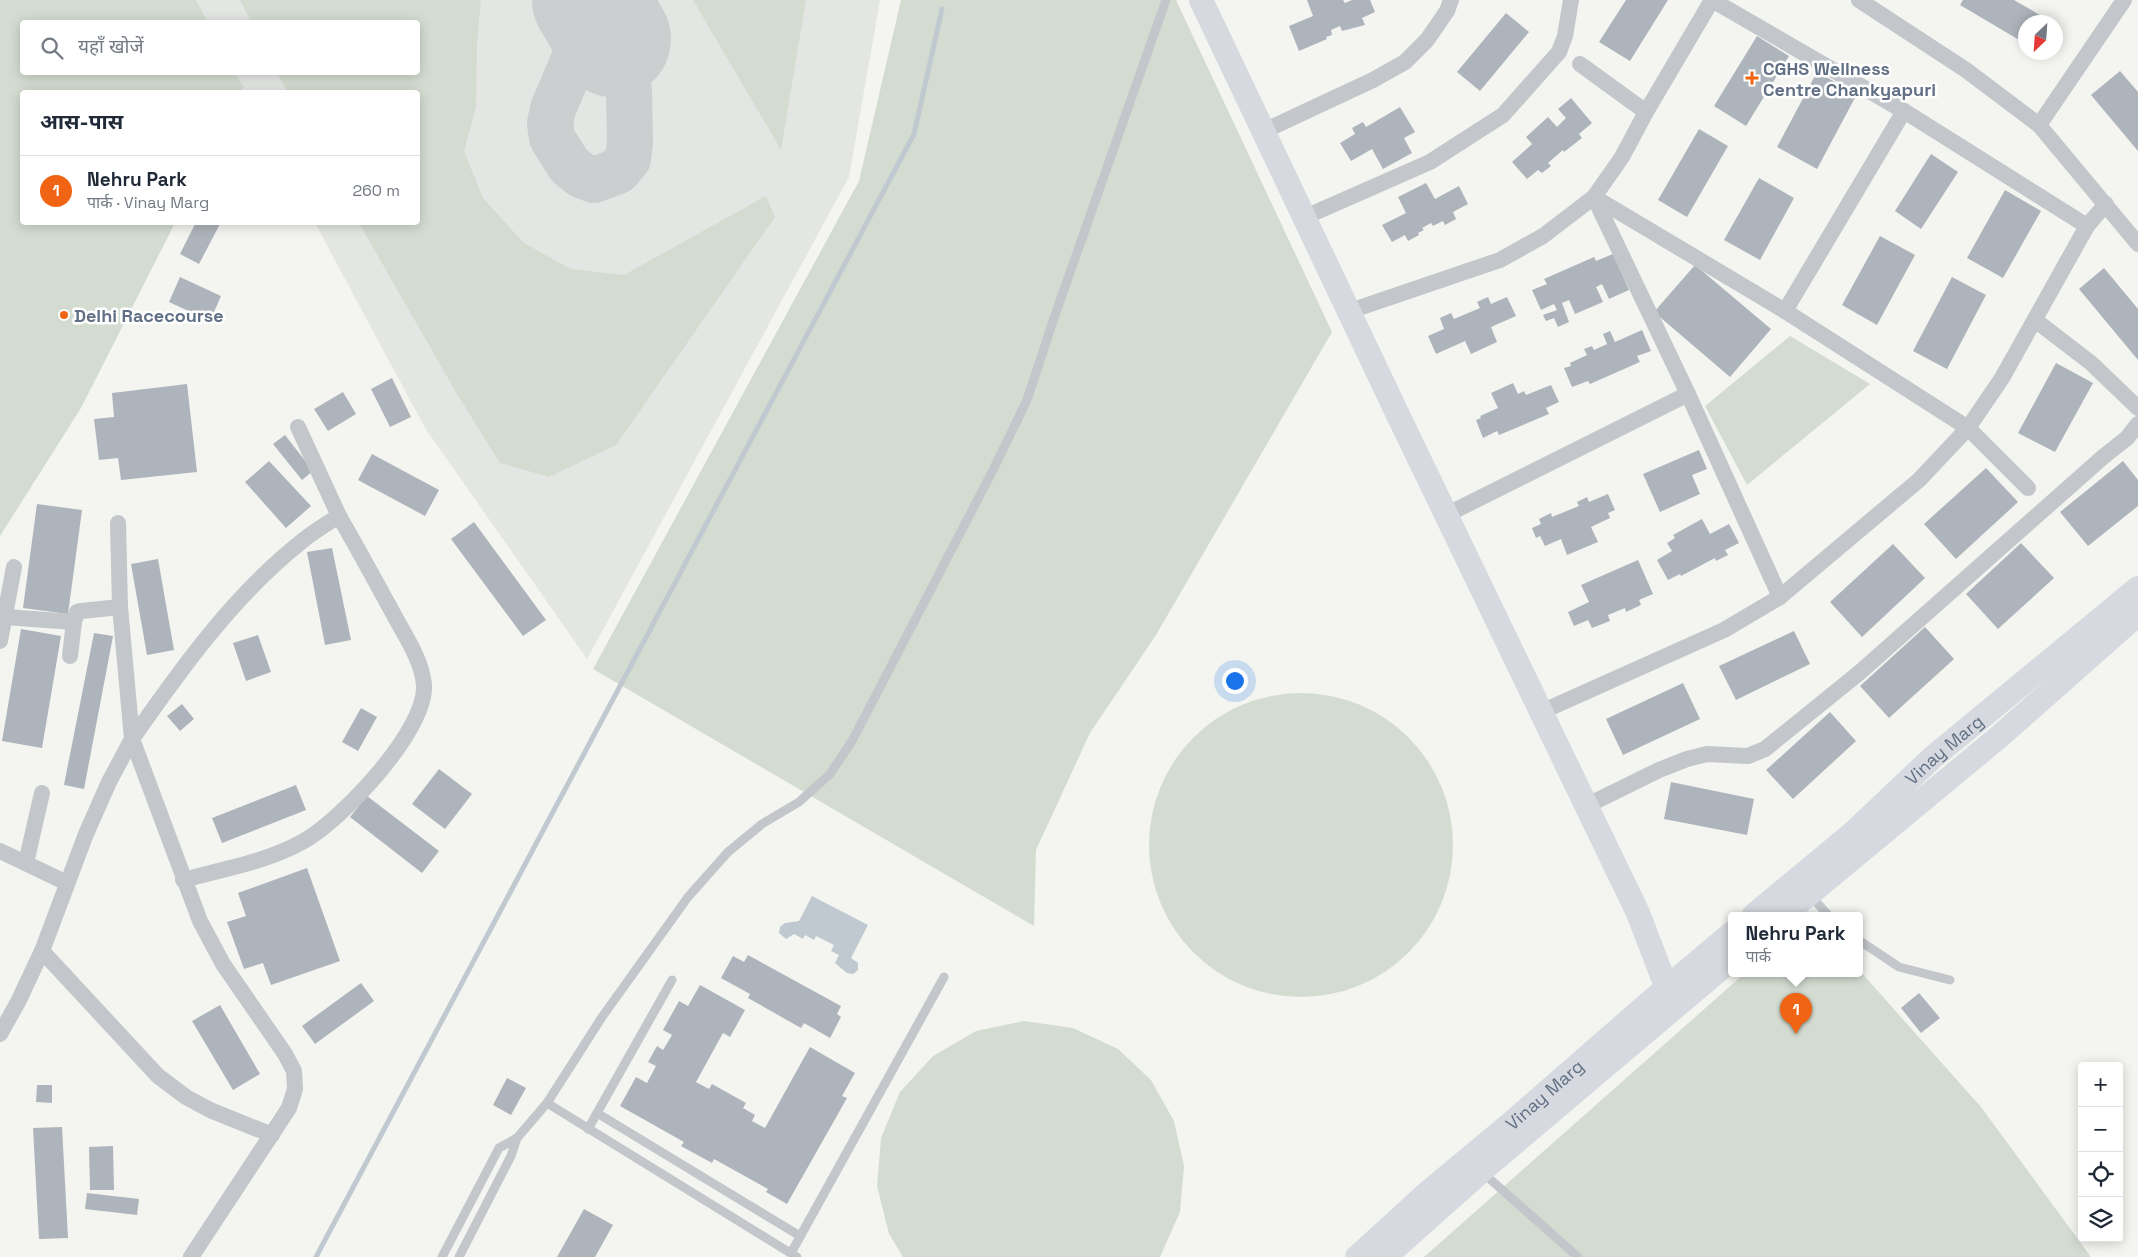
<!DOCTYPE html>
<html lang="hi">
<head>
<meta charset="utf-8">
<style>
  body { margin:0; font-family:"Space Grotesk","Noto Sans Devanagari",sans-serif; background:#f2f2f3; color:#1f2937 }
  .controls { position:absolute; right:15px; bottom:15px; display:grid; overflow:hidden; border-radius:5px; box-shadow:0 2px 12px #0003 }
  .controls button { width:45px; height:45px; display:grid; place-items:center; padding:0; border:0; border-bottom:1px solid #e0e1e3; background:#fff; color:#1f2937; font:25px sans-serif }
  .compass { position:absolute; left:2018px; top:15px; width:45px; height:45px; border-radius:50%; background:#fff; box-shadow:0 2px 12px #0003; rotate:205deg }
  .you { position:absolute; left:1234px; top:680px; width:18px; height:18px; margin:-12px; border:4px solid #fff; border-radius:50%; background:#1a73e8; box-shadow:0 0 0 8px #1a73e833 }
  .badge { display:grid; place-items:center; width:32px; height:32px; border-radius:50%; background:#f16414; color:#fff; font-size:16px; font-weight:700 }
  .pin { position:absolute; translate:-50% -41px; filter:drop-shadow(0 1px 2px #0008) }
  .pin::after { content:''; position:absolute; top:26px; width:18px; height:15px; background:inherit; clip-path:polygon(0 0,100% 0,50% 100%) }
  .popup { position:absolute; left:1728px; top:912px; width:135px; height:65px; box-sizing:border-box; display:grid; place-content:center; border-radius:5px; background:#fff; filter:drop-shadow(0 1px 4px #0005); font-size:16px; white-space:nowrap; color:#747a83 }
  .popup b { font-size:19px; color:#1f2937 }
  .popup::after { content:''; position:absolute; left:50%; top:100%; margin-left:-10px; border:10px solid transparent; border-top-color:#fff }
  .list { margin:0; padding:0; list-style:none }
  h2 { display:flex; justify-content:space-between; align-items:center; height:65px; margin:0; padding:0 20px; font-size:21px }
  h2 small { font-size:16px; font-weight:400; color:#747a83 }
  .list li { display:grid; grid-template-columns:32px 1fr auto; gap:15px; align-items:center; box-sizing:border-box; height:70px; padding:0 20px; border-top:1px solid #e0e1e3 }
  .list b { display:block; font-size:19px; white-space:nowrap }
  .list p { margin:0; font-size:16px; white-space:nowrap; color:#747a83 }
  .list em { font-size:16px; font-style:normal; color:#747a83 }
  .icon { flex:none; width:28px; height:28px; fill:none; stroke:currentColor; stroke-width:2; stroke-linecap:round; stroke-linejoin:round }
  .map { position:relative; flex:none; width:2138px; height:1257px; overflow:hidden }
  .search { position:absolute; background:#fff; box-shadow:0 2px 12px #0003; left:20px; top:20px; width:400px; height:55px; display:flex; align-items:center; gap:12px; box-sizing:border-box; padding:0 18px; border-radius:5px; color:#747a83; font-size:19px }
  .panel { position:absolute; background:#fff; box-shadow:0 2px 12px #0003; left:20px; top:90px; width:400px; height:135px; border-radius:5px }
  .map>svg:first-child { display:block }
  .built { fill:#e4e6e3 }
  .green { fill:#d4dcd1 }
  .water { fill:#bfc9cf }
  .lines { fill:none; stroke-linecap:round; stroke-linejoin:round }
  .stream { stroke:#bfc9cf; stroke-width:5 }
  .taxiway { stroke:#ccced0; stroke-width:46 }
  .runway { stroke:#ccced0; stroke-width:116 }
  .building { fill:#aeb4bb }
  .lane { stroke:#c3c6ca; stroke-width:9 }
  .street { stroke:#c3c6ca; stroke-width:16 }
  .secondary { stroke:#d6d9df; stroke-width:24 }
  .poi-dot { fill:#f16414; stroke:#fff; stroke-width:2 }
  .labels { text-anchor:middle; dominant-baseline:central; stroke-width:5; stroke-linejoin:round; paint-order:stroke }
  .poi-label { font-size:18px; font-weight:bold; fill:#617084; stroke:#fff; text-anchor:start }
  .street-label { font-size:18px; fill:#617084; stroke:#fff }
</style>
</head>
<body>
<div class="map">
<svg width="2138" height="1257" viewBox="0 0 2138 1257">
  <rect width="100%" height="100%" fill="#f4f5f0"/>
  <!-- built -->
  <path class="built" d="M196 0H880L849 177 587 659 425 428 315 223 418 222V92H246L235 73 418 72V22H208Z"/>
  <!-- green -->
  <g class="green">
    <path d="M0 0H196L208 22H22V72L235 73 244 88 241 92H22V222L175 223 81 408 0 536Z"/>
    <path d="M240 0H481L477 44 476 107 464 151 483 198 524 243 571 269 624 275 766 196 775 217 616 445 549 477 500 463 457 394 359 223 418 222V92H288L277 73 418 72V22H251Z"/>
    <path d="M693 0H806L781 150Z"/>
    <path d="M901 0H1176L1332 332 1156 635 1090 733 1036 850 1034 926 593 669 859 181Z"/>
    <path d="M1790 336 1870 384 1747 485 1705 406Z"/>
    <circle cx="1301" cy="845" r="152"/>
    <path d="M1860 971 1981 1107 2091 1257H1424L1745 973H1860Z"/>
    <path d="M1024 1021 1073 1028 1118 1049 1151 1080 1174 1121 1184 1166 1180 1212 1160 1257H903L889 1234 877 1186 881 1138 900 1092 933 1056 976 1031Z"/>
  </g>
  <!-- water -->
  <path class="water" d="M812 896 868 925 851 958 858 963V970L853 974 847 973 835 963 839 955 831 951 834 945 816 936 814 940 805 935 803 939 794 934 786 939 779 933 780 927 785 923 799 921Z"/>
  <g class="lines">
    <!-- stream -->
    <path class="stream" d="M316 1257 914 134 942 9"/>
    <!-- taxiway -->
    <path class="taxiway" d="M583 0 579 47 553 109 550 123 552 138 569 165 581 175 594 180 618 171 628 159 630 143 629 91 613 39"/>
    <!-- runway -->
    <path class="runway" d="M590 0 613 39"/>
  </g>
  <!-- building -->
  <g class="building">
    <path d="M1307 0H1343L1345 3 1352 0H1370L1375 12 1362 18 1365 25 1342 31 1340 26 1331 30 1332 35 1326 37 1327 39 1299 51 1289 26 1313 16Z"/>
    <path d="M1626 0H1668L1630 61 1599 42Z"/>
    <path d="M1963 0H2014L2052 22H2026V44L1960 5Z"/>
    <path d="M1506 13 1529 32 1480 91 1457 72Z"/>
    <path d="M1757 36 1789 56 1746 126 1714 106Z"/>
    <path d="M2120 71 2138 92V151L2091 95Z"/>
    <path d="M1817 72 1857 94 1817 169 1777 147Z"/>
    <path d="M1571 98 1592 123 1579 134 1582 138 1564 152 1563 150 1548 163 1551 166 1542 173 1538 170 1527 179 1512 162 1532 144 1526 137 1548 117 1557 127 1566 118 1558 109Z"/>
    <path d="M1400 107 1415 132 1404 138 1412 153 1383 169 1372 149 1351 161 1340 143 1355 134 1352 128 1363 122 1366 127Z"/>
    <path d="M1699 129 1728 146 1687 217 1658 200Z"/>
    <path d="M1931 154 1958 172 1921 229 1895 211Z"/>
    <path d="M1759 178 1794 198 1760 260 1724 240Z"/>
    <path d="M1426 183 1435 199 1459 186 1468 204 1453 212 1456 219 1445 225 1443 221 1433 226 1431 223 1422 228 1424 230 1418 233 1419 235 1408 241 1405 235 1392 242 1382 225 1406 213 1398 197Z"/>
    <path d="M2005 190 2041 211 2003 278 1967 258Z"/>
    <path d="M196 222H221L199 264 180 254Z"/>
    <path d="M1880 236 1915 255 1877 325 1842 305Z"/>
    <path d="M1613 254 1629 290 1609 299 1602 284 1596 287 1603 302 1575 314 1569 300 1562 303 1569 322 1558 327 1554 318 1546 321 1543 315 1557 310 1554 304 1541 310 1532 290 1547 284 1544 279 1594 257 1596 261Z"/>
    <path d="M1695 265 1771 329 1730 377 1654 312Z"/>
    <path d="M2104 268 2138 309V360L2079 289Z"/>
    <path d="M180 277 221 296 210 321 169 302Z"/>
    <path d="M1952 277 1986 295 1947 369 1913 351Z"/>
    <path d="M1488 297 1491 304 1507 297 1516 316 1491 327 1497 342 1471 354 1465 341 1436 354 1428 336 1444 329 1440 318 1451 313 1454 319 1480 308 1477 302Z"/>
    <path d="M1642 330 1651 351 1637 356 1640 362 1590 384 1588 381 1572 387 1564 368 1571 366 1570 363 1587 355 1584 349 1592 346 1594 350 1607 344 1603 334 1610 331 1615 342Z"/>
    <path d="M2056 363 2093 383 2055 452 2018 433Z"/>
    <path d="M392 378 411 417 390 427 371 389Z"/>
    <path d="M1513 383 1518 394 1524 391 1526 395 1551 385 1559 402 1546 408 1549 414 1499 435 1497 431 1483 438 1476 420 1481 418 1480 416 1498 408 1491 393Z"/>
    <path d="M187 384 197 472 121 480 118 458 99 460 94 419 114 417 112 393Z"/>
    <path d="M343 392 356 414 328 431 314 409Z"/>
    <path d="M285 435 313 471 302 480 273 444Z"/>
    <path d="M1699 450 1707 469 1692 475 1700 494 1660 512 1643 474Z"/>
    <path d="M372 454 439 490 425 516 358 480Z"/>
    <path d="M269 461 311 506 286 528 245 482Z"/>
    <path d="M2123 461 2138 480V506L2088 546 2060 512Z"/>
    <path d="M1986 468 2018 502 1956 559 1924 524Z"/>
    <path d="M1608 494 1615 510 1608 513 1610 518 1591 527 1598 542 1567 555 1561 539 1545 546 1540 536 1536 538 1532 528 1541 524 1539 519 1551 513 1552 517 1579 506 1577 502 1587 497 1589 502Z"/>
    <path d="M37 504 82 510 68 614 23 608Z"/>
    <path d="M1702 519 1710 534 1729 524 1739 543 1725 550 1728 555 1716 561 1715 558 1681 576 1680 574 1668 580 1657 560 1672 551 1667 543 1675 538 1673 535Z"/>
    <path d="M474 522 546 620 523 636 451 539Z"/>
    <path d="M2021 543 2054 578 1998 629 1966 594Z"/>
    <path d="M1893 544 1925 578 1862 637 1830 602Z"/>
    <path d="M332 548 351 640 325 645 307 552Z"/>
    <path d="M158 559 174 650 147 655 131 564Z"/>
    <path d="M1638 560 1653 594 1639 600 1641 605 1626 612 1625 608 1608 615 1610 621 1592 628 1588 620 1574 626 1568 612 1589 602 1581 585Z"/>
    <path d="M1925 627 1954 659 1889 718 1860 686Z"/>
    <path d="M21 629 61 636 42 748 2 741Z"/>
    <path d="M1794 631 1810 664 1736 700 1719 666Z"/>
    <path d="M94 633 113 636 84 789 64 785Z"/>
    <path d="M258 635 271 672 246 681 233 643Z"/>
    <path d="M1683 683 1700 719 1623 755 1606 719Z"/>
    <path d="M182 704 194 719 180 731 167 716Z"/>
    <path d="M361 708 377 717 358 751 342 742Z"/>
    <path d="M1830 712 1856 741 1793 799 1766 770Z"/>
    <path d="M439 769 472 794 445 829 412 804Z"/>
    <path d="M1671 782 1754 799 1747 835 1664 819Z"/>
    <path d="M296 785 306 810 222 843 212 818Z"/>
    <path d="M367 796 439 851 422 873 350 817Z"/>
    <path d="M307 868 340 961 271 985 263 963 244 969 227 922 246 916 238 893Z"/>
    <path d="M748 955 841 1006 837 1014 841 1017 830 1038 804 1023 801 1028 748 998 750 994 721 978 733 956 744 962Z"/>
    <path d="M361 983 374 1001 315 1044 302 1026Z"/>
    <path d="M700 985 745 1010 730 1037 723 1033 696 1082 709 1089 712 1084 746 1103 743 1108 755 1115 752 1121 765 1128 810 1047 855 1073 842 1096 847 1098 787 1204 766 1192 768 1189 714 1159 712 1163 681 1146 684 1142 620 1106 636 1077 647 1083 656 1066 648 1062 657 1046 663 1050 672 1035 663 1030 679 1001 688 1006Z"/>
    <path d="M1919 993 1940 1018 1921 1033 1901 1008Z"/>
    <path d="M220 1005 260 1074 233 1090 192 1021Z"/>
    <path d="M507 1078 526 1088 511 1115 493 1105Z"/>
    <path d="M37 1085H52V1103L36 1102Z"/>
    <path d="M62 1127 68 1238 39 1239 33 1128Z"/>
    <path d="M113 1146 114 1190H90L89 1147Z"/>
    <path d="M87 1193 139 1199 137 1215 85 1209Z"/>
    <path d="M584 1209 613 1225 595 1257H557Z"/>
  </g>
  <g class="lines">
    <!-- lane -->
    <g class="lane">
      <path d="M1809 894 1828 915"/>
      <path d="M1860 941 1899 967 1950 980"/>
      <path d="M547 1103 797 1257"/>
      <path d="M597 1113 800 1236"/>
      <path d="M588 1129 672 980"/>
      <path d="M1482 1172 1578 1257"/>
      <path d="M791 1253 944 977"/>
      <path d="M442 1257 499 1148 517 1138 547 1103 602 1017 688 897 728 852 762 824 799 802 830 774 852 741 993 470 1027 400 1054 318 1166 0"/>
      <path d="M459 1257 511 1156 517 1138"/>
    </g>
    <!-- street -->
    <g class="street">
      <path d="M1712 0 1904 111 2087 226"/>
      <path d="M1859 0 1966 70 2039 125 2138 244"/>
      <path d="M1580 64 1646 112"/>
      <path d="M2039 125 2124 0"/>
      <path d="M1264 131 1373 80 1405 62 1427 40 1447 11 1451 0"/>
      <path d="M1594 197 1785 311 1968 428 1919 480 1780 597 1688 394Z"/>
      <path d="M1305 217 1430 162 1503 115 1559 52 1565 36 1571 0"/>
      <path d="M1350 311 1500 260 1543 236 1594 197 1622 157 1646 112 1712 0"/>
      <path d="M1785 311 1904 111"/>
      <path d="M2035 320 2091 363 2138 408"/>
      <path d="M2028 488 1968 428 2002 378 2087 226 2106 204"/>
      <path d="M1446 515 1688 394"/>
      <path d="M118 523 120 607 132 739 109 782 86 834 42 951 158 1076 186 1097 210 1110 272 1135"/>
      <path d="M5 617 74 622 77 612 81 611 120 607"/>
      <path d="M0 641 14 567"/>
      <path d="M70 656 74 622"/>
      <path d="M1541 712 1724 630 1780 597"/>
      <path d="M1586 806 1659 770 1687 759 1707 754 1748 756 1765 749 1859 673 2103 457 2127 438 2138 424"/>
      <path d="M0 851 67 883"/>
      <path d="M26 863 42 793"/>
      <path d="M183 880C223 869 266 862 302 842 341 821 427 730 424 685 422 660 405 636 394 615 376 582 358 549 339 516"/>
      <path d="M0 1034 18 1002 42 951"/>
      <path d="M191 1257 289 1108 295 1089 294 1071 285 1054 223 964 200 921 132 739C181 669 233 596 301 542 313 532 326 524 339 516L298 427"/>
    </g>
    <!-- secondary -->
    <g class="secondary">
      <path d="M1201 0 1398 415 1638 913 1674 1007"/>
      <path id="s1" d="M1754 915 1854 832 1932 758 2138 588"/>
      <path d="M1784 915 2000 736 2138 614"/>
      <path id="s2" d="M1357 1257 1426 1194 1509 1125 1650 1002 1732 933"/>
      <path d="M1385 1257 1486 1167 1732 959"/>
    </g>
  </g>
  <!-- markers -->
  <g class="poi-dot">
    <path d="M1749.5 70.5h5v5h5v5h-5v5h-5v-5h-5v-5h5z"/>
    <circle cx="64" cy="315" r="5"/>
  </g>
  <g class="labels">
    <!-- poi labels -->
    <g class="poi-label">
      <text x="1763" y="68">CGHS Wellness<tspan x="1763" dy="21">Centre Chankyapuri</tspan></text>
      <text x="74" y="315">Delhi Racecourse</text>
    </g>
    <!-- street labels -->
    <g class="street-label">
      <text stroke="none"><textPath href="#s1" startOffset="252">Vinay Marg</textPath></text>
      <text stroke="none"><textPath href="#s2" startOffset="248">Vinay Marg</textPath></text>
    </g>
  </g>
</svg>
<div class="controls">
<button>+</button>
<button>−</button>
<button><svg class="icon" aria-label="locate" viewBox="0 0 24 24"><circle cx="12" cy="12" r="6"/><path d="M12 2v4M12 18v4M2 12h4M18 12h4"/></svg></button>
<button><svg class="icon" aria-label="layers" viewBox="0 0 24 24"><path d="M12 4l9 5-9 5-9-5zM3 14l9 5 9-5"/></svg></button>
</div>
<svg class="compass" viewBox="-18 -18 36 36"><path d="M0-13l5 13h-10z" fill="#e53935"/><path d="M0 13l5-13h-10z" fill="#747a83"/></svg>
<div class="you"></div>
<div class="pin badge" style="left:1796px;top:1034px">1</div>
<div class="popup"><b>Nehru Park</b>पार्क</div>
<div class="search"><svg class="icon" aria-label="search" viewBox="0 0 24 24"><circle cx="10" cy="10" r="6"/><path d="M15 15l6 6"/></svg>यहाँ खोजें</div>
<section class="panel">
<h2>आस-पास<small></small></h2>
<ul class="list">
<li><span class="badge">1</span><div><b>Nehru Park</b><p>पार्क · Vinay Marg</p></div><em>260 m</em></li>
</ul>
</section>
</div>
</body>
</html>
